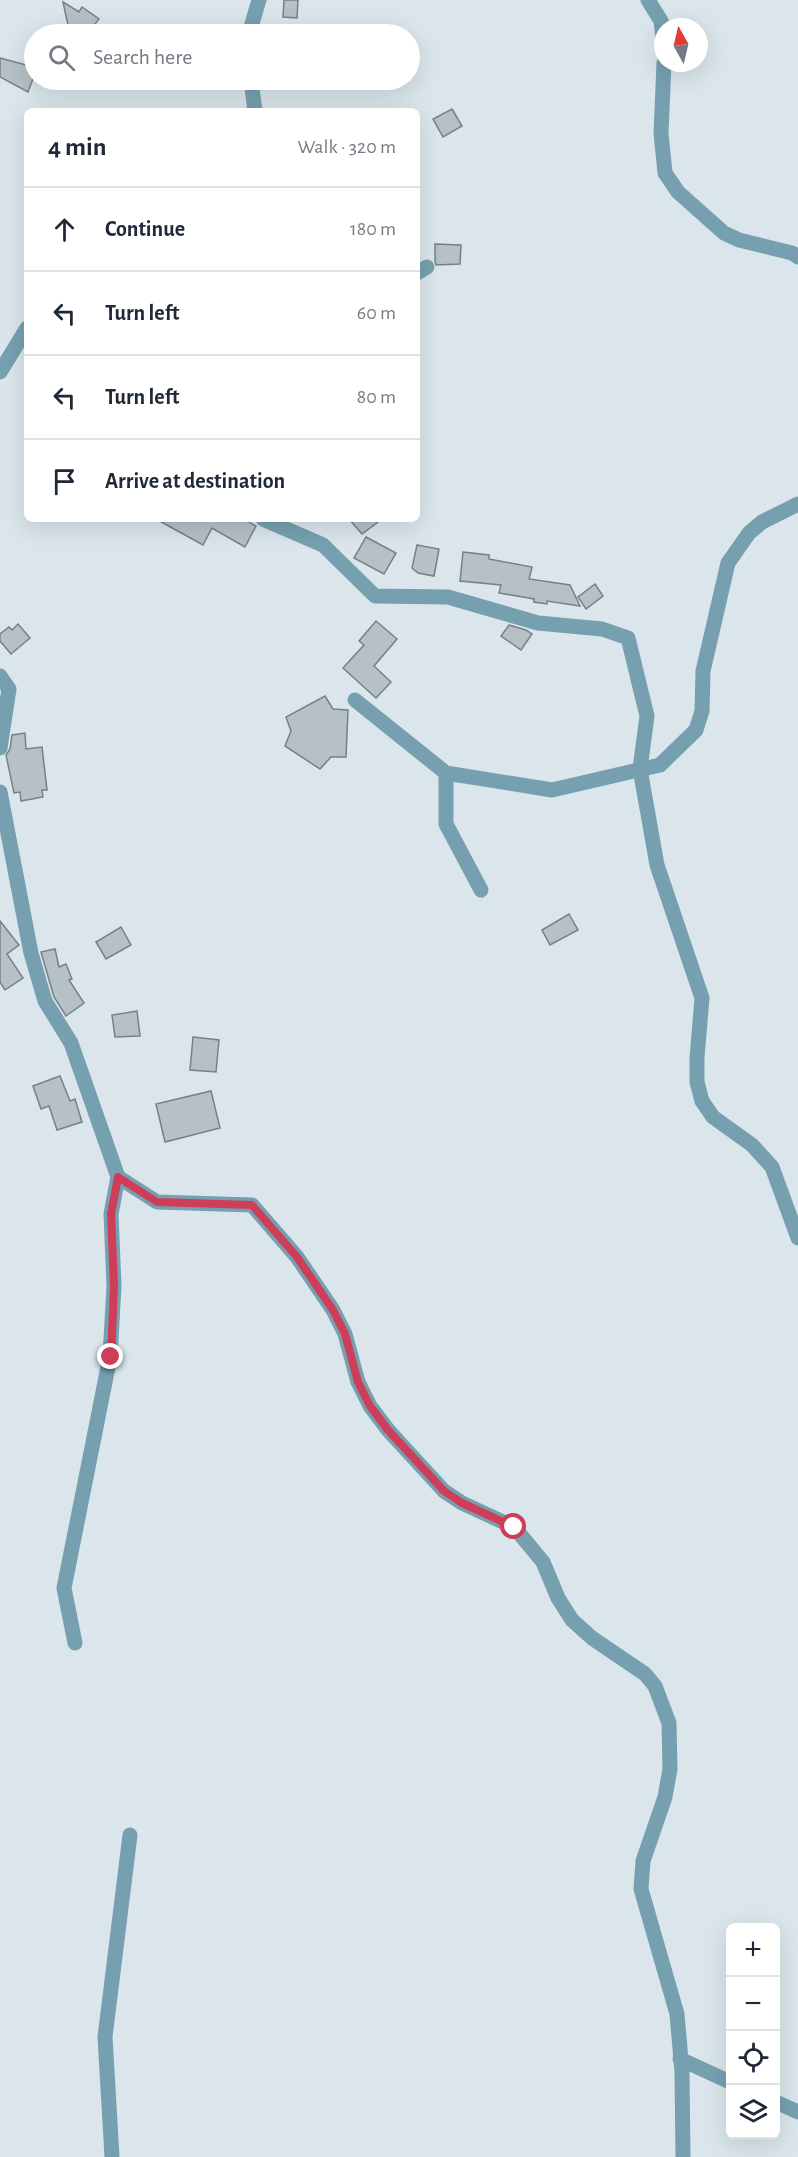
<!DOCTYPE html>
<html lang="en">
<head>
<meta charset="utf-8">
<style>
  body { margin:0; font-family:"Alegreya Sans",sans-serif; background:#f2f2f3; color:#1f2937 }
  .controls { position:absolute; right:18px; bottom:18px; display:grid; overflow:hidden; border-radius:9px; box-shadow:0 6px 24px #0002 }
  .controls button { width:54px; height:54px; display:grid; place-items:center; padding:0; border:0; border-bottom:2px solid #e0e1e3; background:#fff; color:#1f2937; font:30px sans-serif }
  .compass { position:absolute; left:654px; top:18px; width:54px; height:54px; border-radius:50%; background:#fff; box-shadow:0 6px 24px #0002; rotate:352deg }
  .stop { position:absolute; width:18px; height:18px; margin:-14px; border:4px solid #ce3e58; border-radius:50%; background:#fff }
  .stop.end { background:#ce3e58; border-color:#fff; box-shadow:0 2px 6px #0008 }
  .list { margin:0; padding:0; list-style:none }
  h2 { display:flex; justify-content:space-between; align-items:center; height:78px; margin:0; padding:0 24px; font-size:26px }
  h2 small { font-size:20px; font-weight:400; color:#747a83 }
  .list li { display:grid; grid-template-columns:39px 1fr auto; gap:18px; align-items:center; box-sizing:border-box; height:84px; padding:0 24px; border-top:2px solid #e0e1e3 }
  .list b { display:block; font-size:22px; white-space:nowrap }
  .list em { font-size:20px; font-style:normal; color:#747a83 }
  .icon { flex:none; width:33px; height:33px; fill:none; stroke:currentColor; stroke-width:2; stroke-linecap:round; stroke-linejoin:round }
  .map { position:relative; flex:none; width:798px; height:2157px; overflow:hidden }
  .search { position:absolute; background:#fff; box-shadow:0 6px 24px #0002; left:24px; top:24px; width:396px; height:66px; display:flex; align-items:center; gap:15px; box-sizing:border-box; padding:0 21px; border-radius:33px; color:#747a83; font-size:22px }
  .panel { position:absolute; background:#fff; box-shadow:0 6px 24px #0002; left:24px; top:108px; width:396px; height:414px; border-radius:9px }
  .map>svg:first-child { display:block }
  .building { fill:#b5c1c6; stroke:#768186; stroke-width:1.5 }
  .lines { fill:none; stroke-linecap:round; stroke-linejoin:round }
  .street { stroke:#76a0b0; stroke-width:15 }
  .route { stroke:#ce3e58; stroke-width:8 }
</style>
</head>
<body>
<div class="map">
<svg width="798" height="2157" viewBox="0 0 798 2157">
  <rect width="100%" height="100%" fill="#dae6eb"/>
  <!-- building -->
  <g class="building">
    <path d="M284 0H298L297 18 283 17Z"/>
    <path d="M63 2 79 12 82 7 99 19 87 34 68 25Z"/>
    <path d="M0 58 34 67V76L28 92 0 77Z"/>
    <path d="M452 109 462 126 443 137 433 119Z"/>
    <path d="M435 244 461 245 460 264 436 265 435 261Z"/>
    <path d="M156 519H244L256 526 245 547 212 528 203 545Z"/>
    <path d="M349 519H382L362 534Z"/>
    <path d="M366 537 396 553 384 574 354 558Z"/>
    <path d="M417 545 439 549 434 576 418 573 412 568Z"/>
    <path d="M463 552 489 555V559L532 567 529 579 570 585 580 606 547 601V604L534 602V599L499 593 501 585 460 581Z"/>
    <path d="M595 584 603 596 586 609 578 597Z"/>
    <path d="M376 621 397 639 374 666 391 682 376 698 343 668 364 645 359 641Z"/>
    <path d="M18 624 30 638 11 654 0 641V634L9 627 12 630Z"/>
    <path d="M509 625 526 630 532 634 521 650 501 636Z"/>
    <path d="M325 696 333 709 348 710 346 757H331L320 769 285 746 291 731 286 717Z"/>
    <path d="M25 733 26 749 42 747 47 790H42L43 797 21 801 20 792 14 793 6 755 10 749 12 735Z"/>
    <path d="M569 914 578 930 550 945 542 930Z"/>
    <path d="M0 921 19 945 7 954 23 978 5 990 0 982Z"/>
    <path d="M121 927 131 945 106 959 96 942Z"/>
    <path d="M55 949 59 967 66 964 72 979 69 980 84 1003 66 1016 54 997 41 952Z"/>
    <path d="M137 1011 140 1036 115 1037 112 1015Z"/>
    <path d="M193 1037 219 1040 216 1072 190 1070Z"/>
    <path d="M60 1076 70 1101 75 1099 82 1122 57 1130 49 1106 41 1109 33 1086Z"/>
    <path d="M211 1091 220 1128 165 1142 156 1104Z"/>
  </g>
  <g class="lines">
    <!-- street -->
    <g class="street">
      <path d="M648 0 661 21 663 38"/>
      <path d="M249 34 259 0"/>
      <path d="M664 63 661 133 665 173 678 192 724 233 739 240 792 253 798 257"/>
      <path d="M251 80 255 111"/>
      <path d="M417 273 427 267"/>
      <path d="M0 372 27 328"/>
      <path d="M263 519 323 545 375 596 448 597 538 623 602 629 628 638 647 716 640 769 657 865 702 998 697 1058V1082L702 1101 713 1117 752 1145 772 1167 798 1238"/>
      <path d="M0 676 9 689 0 748"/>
      <path d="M355 700 446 773 552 790 660 765 696 730 702 711 703 671 728 563 749 533 762 522 798 504"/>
      <path d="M446 773V824L481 890"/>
      <path d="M0 792 31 953 45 1001 71 1043 118 1177 111 1214 114 1286 110 1357 64 1588 75 1643"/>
      <path d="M118 1177 157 1202 252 1205 297 1257 333 1310 345 1334 358 1382 370 1406 388 1430 444 1491 462 1503 514 1527 543 1562 558 1598 572 1620 592 1638 645 1674 655 1686 669 1723 670 1769 665 1797 643 1861 641 1889 677 2014 682 2072 683 2157"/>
      <path d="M680 2059 730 2082"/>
      <path d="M776 2102 798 2112"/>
      <path d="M112 2157 105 2037 130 1835"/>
    </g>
  </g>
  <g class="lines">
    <!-- route -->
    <path class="route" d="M111 1357 114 1286 111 1214 118 1177 157 1202 252 1205 297 1257 333 1310 345 1334 358 1382 370 1406 388 1430 444 1491 462 1503 514 1527"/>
  </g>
</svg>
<div class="controls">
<button>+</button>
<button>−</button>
<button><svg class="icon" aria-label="locate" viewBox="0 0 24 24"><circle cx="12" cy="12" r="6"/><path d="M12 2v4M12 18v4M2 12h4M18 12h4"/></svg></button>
<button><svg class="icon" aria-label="layers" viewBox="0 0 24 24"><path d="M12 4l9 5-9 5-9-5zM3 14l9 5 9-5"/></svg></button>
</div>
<svg class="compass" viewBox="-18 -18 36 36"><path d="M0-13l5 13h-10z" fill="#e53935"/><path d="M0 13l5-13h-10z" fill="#747a83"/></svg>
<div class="stop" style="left:514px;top:1527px"></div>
<div class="stop end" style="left:111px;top:1357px"></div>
<div class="search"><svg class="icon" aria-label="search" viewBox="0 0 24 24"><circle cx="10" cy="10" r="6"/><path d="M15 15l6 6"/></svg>Search here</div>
<section class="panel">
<h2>4 min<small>Walk · 320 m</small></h2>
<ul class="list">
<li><svg class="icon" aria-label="ahead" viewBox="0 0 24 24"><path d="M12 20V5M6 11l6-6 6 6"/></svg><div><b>Continue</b></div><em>180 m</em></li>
<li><svg class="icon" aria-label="left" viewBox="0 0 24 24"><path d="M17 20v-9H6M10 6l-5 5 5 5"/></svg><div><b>Turn left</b></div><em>60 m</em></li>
<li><svg class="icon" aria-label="left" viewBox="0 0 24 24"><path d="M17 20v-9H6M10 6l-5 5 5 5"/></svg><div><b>Turn left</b></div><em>80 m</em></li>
<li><svg class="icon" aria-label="arrive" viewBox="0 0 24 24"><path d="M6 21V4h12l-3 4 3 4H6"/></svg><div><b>Arrive at destination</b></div></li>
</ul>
</section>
</div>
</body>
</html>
